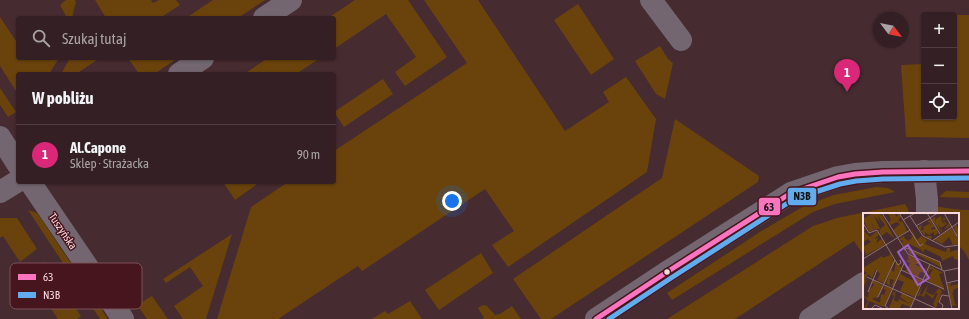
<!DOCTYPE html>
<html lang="pl">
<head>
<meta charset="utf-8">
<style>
  body { margin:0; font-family:"Asap Condensed",sans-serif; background:#3c282c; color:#f1f3f6 }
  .controls { position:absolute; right:12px; top:12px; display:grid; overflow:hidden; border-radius:4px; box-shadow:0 1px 3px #0004 }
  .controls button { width:36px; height:36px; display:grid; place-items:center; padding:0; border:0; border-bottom:1px solid #4e3e41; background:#342024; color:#f1f3f6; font:20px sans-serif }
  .compass { position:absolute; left:873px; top:12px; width:36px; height:36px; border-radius:50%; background:#342024; box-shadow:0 1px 3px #0004; rotate:122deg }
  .you { position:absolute; left:452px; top:201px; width:14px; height:14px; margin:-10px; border:3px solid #fff; border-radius:50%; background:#1a73e8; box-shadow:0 0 0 6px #1a73e833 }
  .badge { display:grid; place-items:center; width:26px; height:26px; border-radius:50%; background:#db2777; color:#fff; font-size:13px; font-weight:700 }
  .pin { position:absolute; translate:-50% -33px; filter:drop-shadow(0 1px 2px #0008) }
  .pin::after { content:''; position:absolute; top:21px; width:14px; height:12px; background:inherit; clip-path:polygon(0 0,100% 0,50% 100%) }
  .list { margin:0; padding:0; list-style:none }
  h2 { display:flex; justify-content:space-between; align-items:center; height:52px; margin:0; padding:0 16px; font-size:17px }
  h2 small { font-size:13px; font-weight:400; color:#a9a3a6 }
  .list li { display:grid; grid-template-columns:26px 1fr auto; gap:12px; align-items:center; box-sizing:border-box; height:60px; padding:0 16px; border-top:1px solid #4e3e41 }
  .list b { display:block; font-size:15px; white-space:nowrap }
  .list p { margin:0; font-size:13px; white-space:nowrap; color:#a9a3a6 }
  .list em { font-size:13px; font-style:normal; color:#a9a3a6 }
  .icon { flex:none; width:22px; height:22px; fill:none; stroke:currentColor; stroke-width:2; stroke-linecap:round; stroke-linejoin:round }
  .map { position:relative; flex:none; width:969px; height:319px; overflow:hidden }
  .search { position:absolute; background:#342024; box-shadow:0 1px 3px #0004; left:16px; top:16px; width:320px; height:44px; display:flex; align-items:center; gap:10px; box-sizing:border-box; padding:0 14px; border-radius:4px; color:#a9a3a6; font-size:15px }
  .panel { position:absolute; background:#342024; box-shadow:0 1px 3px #0004; left:16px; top:72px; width:320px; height:112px; border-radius:4px }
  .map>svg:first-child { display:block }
  .grass { fill:#69430b }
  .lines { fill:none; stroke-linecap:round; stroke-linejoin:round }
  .minor { stroke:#736670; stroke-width:22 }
  .bus-1-casing { stroke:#46151e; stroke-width:8 }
  .bus-2-casing { stroke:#46151e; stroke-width:8 }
  .bus-1 { stroke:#fc73be; stroke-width:5 }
  .bus-2 { stroke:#60acee; stroke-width:5 }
  .bus-dot { fill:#fad9dc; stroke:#46151e; stroke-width:1.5 }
  .labels { text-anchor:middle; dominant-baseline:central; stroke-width:3; stroke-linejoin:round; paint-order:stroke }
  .street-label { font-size:11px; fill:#fad9dc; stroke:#46151e }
  .inset-road { fill:none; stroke:#8e7175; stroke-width:1 }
  .view { fill:#a160c8; fill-opacity:0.15; stroke:#a160c8; stroke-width:2 }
  .inset-edge { fill:none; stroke:#fad9dc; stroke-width:2 }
  .key { fill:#46151e; stroke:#7c5057; stroke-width:1 }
  .key-label { font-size:11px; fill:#fad9dc }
  .line-badge { stroke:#46151e; stroke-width:1.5 }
  .pale-badge-label { font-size:11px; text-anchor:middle; font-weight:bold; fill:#111 }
</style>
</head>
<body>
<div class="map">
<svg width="969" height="319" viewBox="0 0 969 319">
  <rect width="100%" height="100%" fill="#462b30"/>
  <!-- grass -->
  <g class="grass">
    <path d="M66 0H75L76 2 72 18H67L60 5Z"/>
    <path d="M95 0H151L153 3 159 0H176L180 5 160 18H106Z"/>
    <path d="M213 0H265L238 18H186Z"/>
    <path d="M355 0H408L447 57 405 86 395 72 416 57 386 14 334 49V18H328Z"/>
    <path d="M424 0H478L565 131 609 102 603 92 626 77 656 119 647 172 508 267 492 245 514 231 485 189 362 271 358 266 278 319H217L251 207 288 182H334V151L467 63Z"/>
    <path d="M578 4 614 59 591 75 554 20Z"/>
    <path d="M954 15H969V138L906 137 901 65 924 64V117H954Z"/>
    <path d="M0 17 18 44V58H59L49 74H18V94L0 66Z"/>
    <path d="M660 46 668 59 673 63 665 99 656 94 635 61Z"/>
    <path d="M70 58H100L76 74H61Z"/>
    <path d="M128 58H178L154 74H139Z"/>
    <path d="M268 58H320L296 74H244Z"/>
    <path d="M383 79 393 94 344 127 334 112Z"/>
    <path d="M0 88 16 112 8 117 0 105Z"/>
    <path d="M675 119 759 176 758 182 551 319H541L513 279 662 178Z"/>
    <path d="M223 182H260L235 200Z"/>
    <path d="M876 187 888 188 895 192 835 204 813 212 672 300 667 293 763 230 806 205 834 195Z"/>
    <path d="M946 191 969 192V198L939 197Z"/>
    <path d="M905 204 908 209 909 214H864V256L854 241 735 319H667L813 226 837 218Z"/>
    <path d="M932 206 962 210H969V260L964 251 958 245V214H932Z"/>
    <path d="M28 210 37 213 44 223 108 319H100Z"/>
    <path d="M0 218H17L37 249 20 262 3 236 0 238Z"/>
    <path d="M232 234 206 319H183L174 306 203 286 190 267 166 283 163 279Z"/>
    <path d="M481 253 493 273 439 310 425 290Z"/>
    <path d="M45 262 81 316 77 319H58L28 274Z"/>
    <path d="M152 296 168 319H147L137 305Z"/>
    <path d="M410 301 422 319H372L385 311 388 314Z"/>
    <path d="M483 305 487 306 495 315 500 314 512 306 521 319H482L484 318 478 308Z"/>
  </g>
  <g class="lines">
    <!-- minor -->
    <g class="minor">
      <path d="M651 0 681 40"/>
      <path d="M264 18 291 0"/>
      <path d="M179 74 203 58"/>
      <path d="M0 137 18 165"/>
      <path d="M924 171 927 199V214"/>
      <path d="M30 182 123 319"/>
      <path d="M0 192 18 181"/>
      <path d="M596 319 667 272 791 193 838 177 855 174 883 172 969 171"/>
      <path d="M810 319 864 283"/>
    </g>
    <!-- bus-1 casing -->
    <g class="bus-1-casing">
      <path id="bus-1" d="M596 319 667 272 791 193 838 177 855 174 883 172 969 171"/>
    </g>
    <!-- bus-2 casing -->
    <g class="bus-2-casing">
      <path id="bus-2" d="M609 319 671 278 794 199 840 184 856 181 883 179 969 178"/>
    </g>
    <!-- bus-1 -->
    <use href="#bus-1" class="bus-1"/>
    <!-- bus-2 -->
    <use href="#bus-2" class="bus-2"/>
  </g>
  <!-- markers -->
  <circle class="bus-dot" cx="667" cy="272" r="3.5"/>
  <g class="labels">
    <!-- street labels -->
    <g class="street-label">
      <text transform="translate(63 231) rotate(56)">Tuszyńska</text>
    </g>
  </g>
  <!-- overview -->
  <g transform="translate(863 213)">
    <rect width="96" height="96" fill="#462b30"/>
    <path d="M10 0 19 2 32 26 24 19 18 23 16 17 22 12 14 2 17 9 11 3 17 16H12L7 7 12 17 6 19 0 6ZM25 0H31L34 4 35 0 38 4 35 8 39 9 38 5 44 18 35 24 30 17 37 11 34 9 27 12 26 9 28 7ZM78 3 79 8 82 12 80 7 82 5 80 6 79 5H83L81 8 84 11 78 15 75 11 77 16 80 18 86 10 87 13 78 19 68 6 72 4 73 10V6ZM67 7 72 14 68 15 69 17 73 15 75 20 71 23V19L66 22 62 19V23H69L68 27 61 22 55 14 59 11 58 17H61L60 14 66 11 69 12 64 8ZM93 11 96 19V31L90 32 86 24 79 31 71 27 88 15 94 23 91 14ZM48 15 54 27 58 23 64 27 62 31 69 34 83 39 84 35H87V39L96 36V47L91 46 90 43 79 48 78 44 62 36 59 40V37L46 31 43 35 38 29H41L36 26 40 23 45 28 49 25 48 22 51 24ZM0 16H4L1 18 7 24 14 18 16 22 11 26 15 25 13 30 19 26 22 32 3 42 0 34 8 29 5 26 0 29ZM44 36 77 49 79 55 55 42 47 41ZM27 38 31 49 21 70 14 67 17 61 13 56 9 65 5 61 2 67 7 69 3 68 0 76V62L4 60 1 58 0 60V55L19 43 20 45 27 42ZM45 42 54 46 56 51H51L62 56 64 53 62 60 57 59 55 64 41 57H44L47 50 43 48 47 46H45ZM33 49 39 55 31 74 28 73 31 67 27 66V73L23 70 28 57 31 59ZM67 53 80 60 76 61 82 78 64 67 70 56H67L63 67 62 66ZM37 61 51 68 49 63 59 67 52 84 37 78 41 69 35 67ZM10 67 20 73 14 86 12 84 9 86 17 90 18 81 21 82 23 77 20 76 22 73 29 76 21 94 6 88 3 96H1L5 88 0 82 5 85 6 77 11 72 9 70ZM88 70 87 73 96 71V74L90 77 91 80 89 79 92 91 94 92 89 93 84 71ZM65 71 63 79 70 82 76 75 79 78 73 95 70 91 75 80H72L70 86 63 80 61 84 57 82 54 84 59 73 57 81 59 82ZM33 78 31 87 35 89 36 86 47 91 37 84 39 80 51 87 47 94 39 91 36 96 26 95 31 83 29 81Z" fill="#69430b"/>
    <path class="inset-road" d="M19 0 45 41 81 58 96 55M36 0 57 33 60 31M64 0 77 21M81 0 94 23M47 3 60 23 82 34 96 32M40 7 52 0M0 10 6 20 14 17 35 52 38 50 37 47M53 13 75 0M69 28 96 9M41 37 44 35 77 49 79 57M0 46 47 17M38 57 81 76M81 58 89 96M4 64 74 96M84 70 96 67M5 79 14 57M15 84 32 47M8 96 12 92 21 96M26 96 22 93 42 48M47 96 67 51M79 96 80 92 76 89 79 82 86 83"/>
    <path class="view" d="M45 32 66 65 55 72 35 39Z"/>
    <rect width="96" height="96" class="inset-edge"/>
  </g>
  <!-- legend -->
  <rect x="10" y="263" width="132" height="46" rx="6" class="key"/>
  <rect x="18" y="274" width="18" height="6" fill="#fc73be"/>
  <rect x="18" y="292" width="18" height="6" fill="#60acee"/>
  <g class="key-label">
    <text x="43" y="281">63</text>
    <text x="43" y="299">N3B</text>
  </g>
  <g class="line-badge">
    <rect x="787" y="187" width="30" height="19" rx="4" fill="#60acee"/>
    <rect x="758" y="197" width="23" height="19" rx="4" fill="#fc73be"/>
  </g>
  <g class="pale-badge-label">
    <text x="802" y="200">N3B</text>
    <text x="769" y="211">63</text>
  </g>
</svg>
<div class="controls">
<button>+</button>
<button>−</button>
<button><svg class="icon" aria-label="locate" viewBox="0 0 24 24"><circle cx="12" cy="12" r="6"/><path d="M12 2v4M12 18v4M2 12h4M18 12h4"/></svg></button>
</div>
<svg class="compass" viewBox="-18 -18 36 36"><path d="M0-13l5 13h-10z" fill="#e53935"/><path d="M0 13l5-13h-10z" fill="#a9a3a6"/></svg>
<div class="you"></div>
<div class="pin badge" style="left:847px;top:92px">1</div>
<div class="search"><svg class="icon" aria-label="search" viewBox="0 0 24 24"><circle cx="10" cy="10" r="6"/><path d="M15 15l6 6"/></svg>Szukaj tutaj</div>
<section class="panel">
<h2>W pobliżu<small></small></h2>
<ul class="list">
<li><span class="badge">1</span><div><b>Al.Capone</b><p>Sklep · Strażacka</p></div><em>90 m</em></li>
</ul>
</section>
</div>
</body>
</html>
